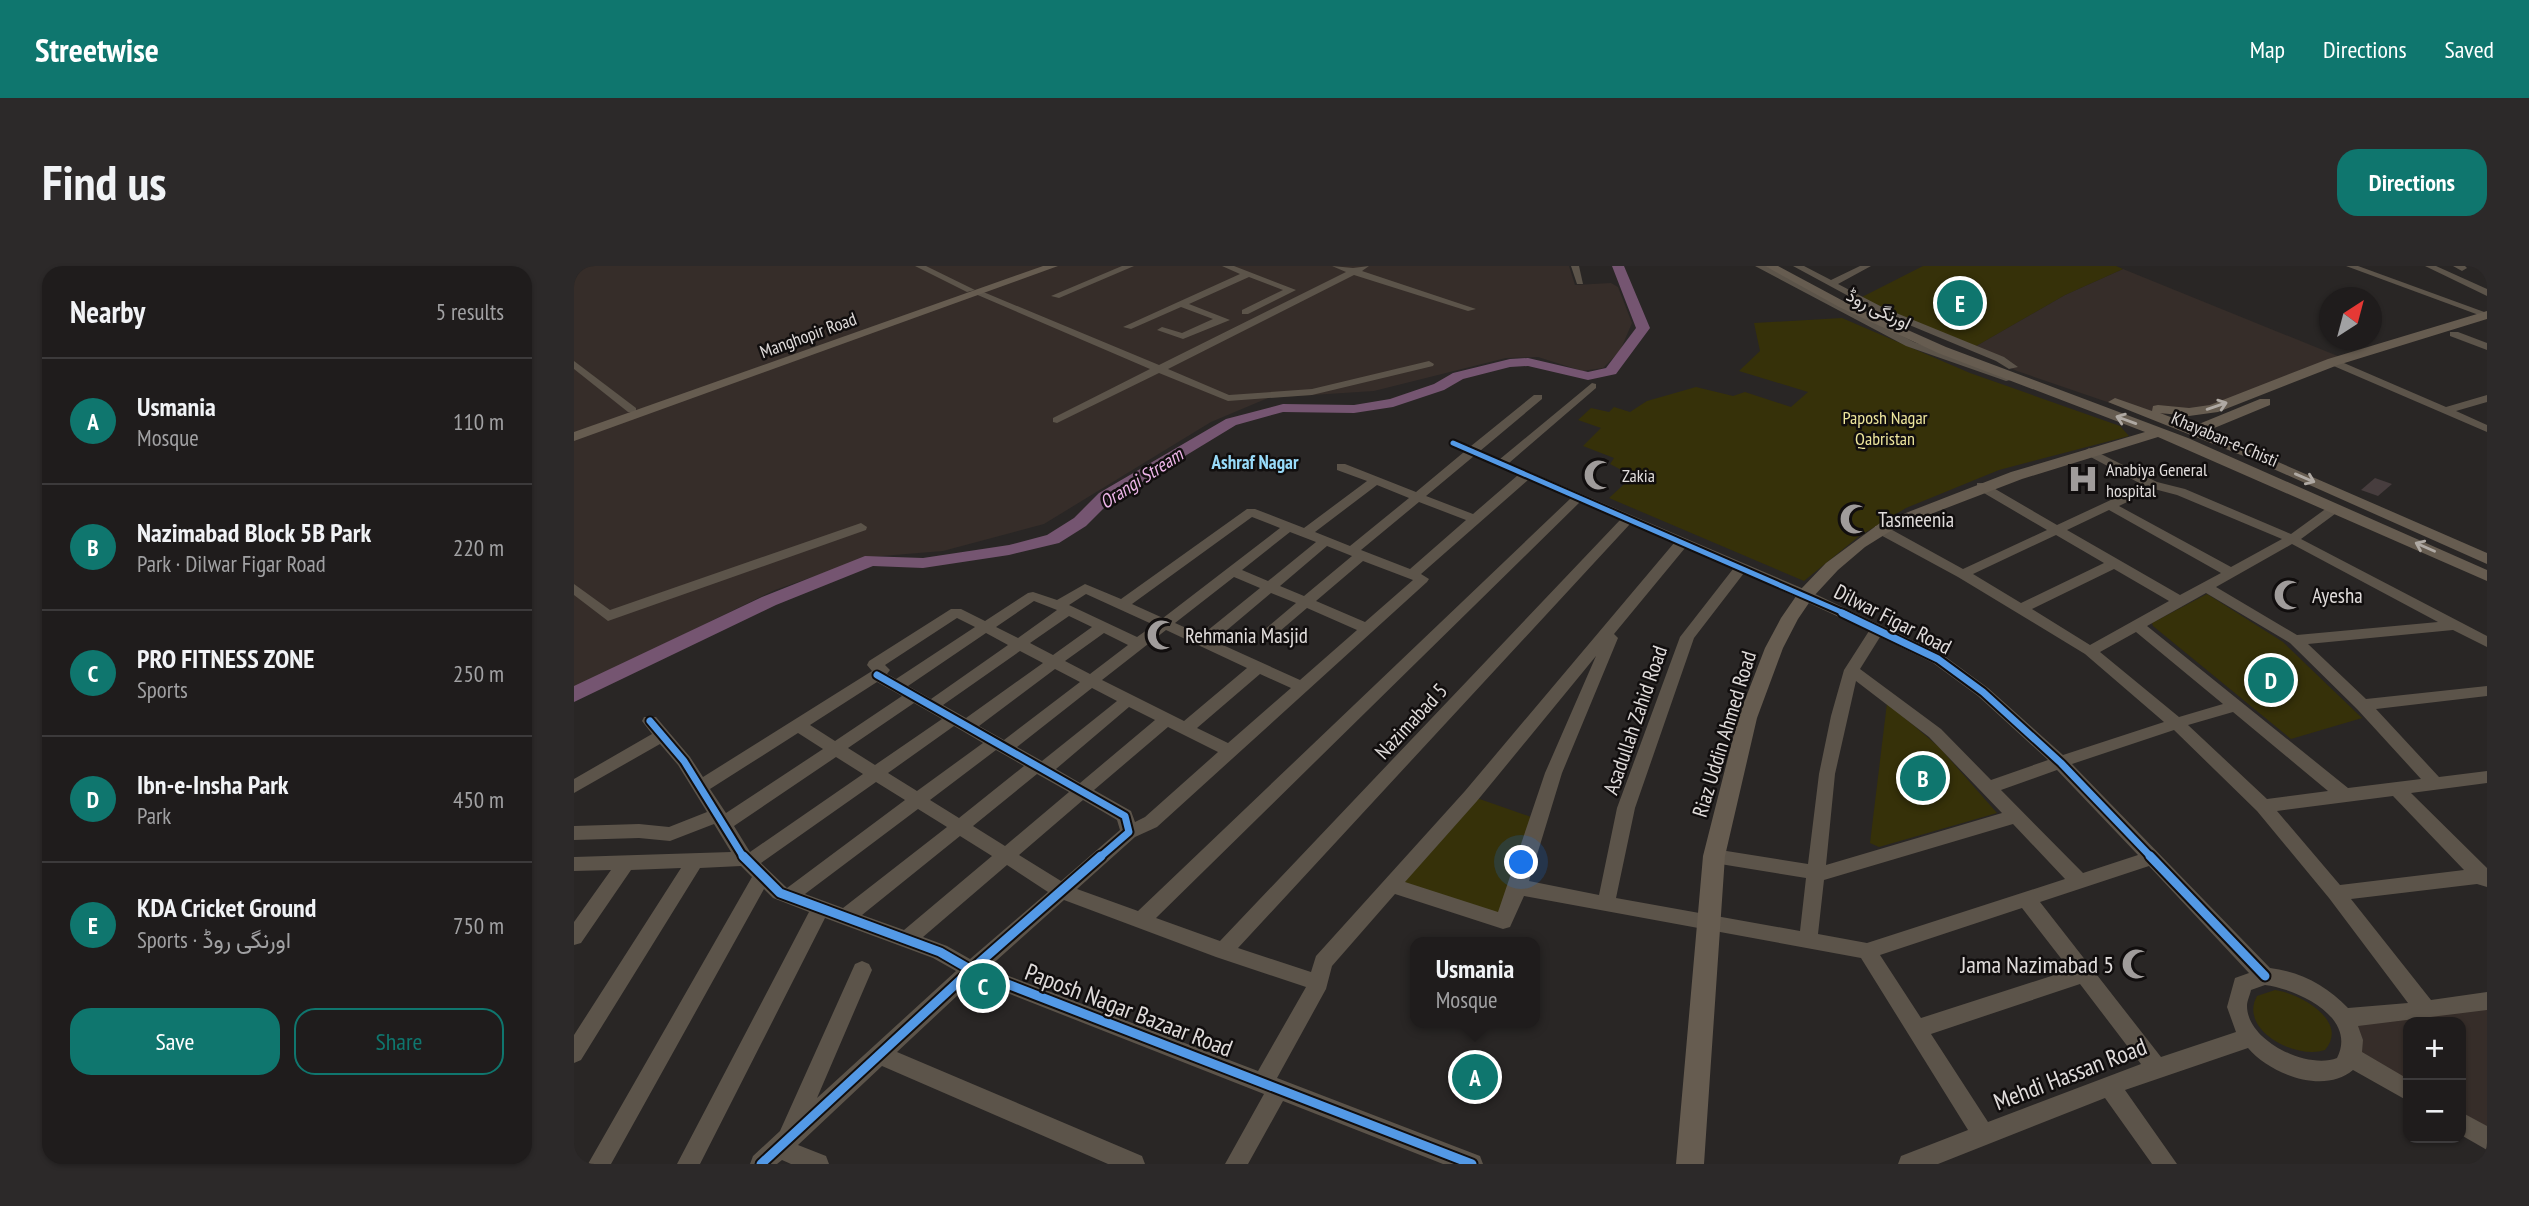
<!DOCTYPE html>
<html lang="en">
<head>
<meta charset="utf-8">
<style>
  body { margin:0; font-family:"PT Sans Narrow",Vazirmatn,sans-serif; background:#2c2929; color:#f1f3f6 }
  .controls { position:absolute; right:21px; bottom:21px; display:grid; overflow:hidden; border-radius:14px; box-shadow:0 2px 5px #0004 }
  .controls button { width:63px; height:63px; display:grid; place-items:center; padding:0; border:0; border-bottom:2px solid #3c3a3b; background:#1f1c1c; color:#f1f3f6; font:35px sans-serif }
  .compass { position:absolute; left:1745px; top:21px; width:63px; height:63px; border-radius:50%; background:#1f1c1c; box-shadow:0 2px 5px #0004; rotate:36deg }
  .you { position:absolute; left:948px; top:597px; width:24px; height:24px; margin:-18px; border:5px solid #fff; border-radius:50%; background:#1a73e8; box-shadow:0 0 0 10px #1a73e833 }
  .badge { display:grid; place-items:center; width:46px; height:46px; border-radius:50%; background:#0f766e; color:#fff; font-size:23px; font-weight:700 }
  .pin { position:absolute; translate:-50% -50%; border:4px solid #fff; box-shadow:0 2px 7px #0006 }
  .popup { position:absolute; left:836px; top:671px; width:130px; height:91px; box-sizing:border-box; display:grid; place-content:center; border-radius:14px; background:#1f1c1c; filter:drop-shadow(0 2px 5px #0005); font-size:23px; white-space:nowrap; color:#a1a1a3 }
  .popup b { font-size:26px; color:#f1f3f6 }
  .popup::after { content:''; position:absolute; left:50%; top:100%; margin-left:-14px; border:14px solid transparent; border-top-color:#1f1c1c }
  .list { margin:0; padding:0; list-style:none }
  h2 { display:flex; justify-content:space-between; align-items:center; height:91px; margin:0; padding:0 28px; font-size:30px }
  h2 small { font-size:23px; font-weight:400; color:#a1a1a3 }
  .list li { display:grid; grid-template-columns:46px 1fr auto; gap:21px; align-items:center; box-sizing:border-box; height:126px; padding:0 28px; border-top:2px solid #3c3a3b }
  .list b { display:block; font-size:26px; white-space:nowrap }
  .list p { margin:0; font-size:23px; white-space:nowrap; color:#a1a1a3 }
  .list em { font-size:23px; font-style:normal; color:#a1a1a3 }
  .actions { display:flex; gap:14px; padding:21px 28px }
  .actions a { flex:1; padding:16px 0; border:2px solid #0f766e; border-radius:21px; text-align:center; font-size:24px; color:#0f766e }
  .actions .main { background:#0f766e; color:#fff }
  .map { position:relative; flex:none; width:1913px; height:898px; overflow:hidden; border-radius:21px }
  header { display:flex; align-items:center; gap:42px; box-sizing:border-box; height:98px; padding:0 35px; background:#0f766e; color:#fff }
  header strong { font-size:33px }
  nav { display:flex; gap:38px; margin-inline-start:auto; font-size:24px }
  .intro { display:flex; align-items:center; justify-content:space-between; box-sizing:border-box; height:168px; padding:0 42px }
  h1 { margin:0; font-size:49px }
  .button { padding:18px 32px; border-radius:21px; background:#0f766e; color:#fff; font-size:24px; font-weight:700 }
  main { display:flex; gap:42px; padding:0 42px }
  aside { flex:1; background:#1f1c1c; border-radius:21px; box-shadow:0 2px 5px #0004 }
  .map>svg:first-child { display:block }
  .built { fill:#362d29 }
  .green { fill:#363109 }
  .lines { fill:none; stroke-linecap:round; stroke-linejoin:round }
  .river { fill:#755571; fill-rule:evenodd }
  .building { fill:#473d3e }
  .minor { fill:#5c544a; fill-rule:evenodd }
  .major { fill:#665c50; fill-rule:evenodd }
  .cycleway-far2-casing { stroke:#110e0e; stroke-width:9 }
  .cycleway-far1-casing { stroke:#110e0e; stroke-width:11 }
  .cycleway-casing { stroke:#110e0e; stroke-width:13 }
  .cycleway-far2 { stroke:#5399e6; stroke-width:5 }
  .cycleway-far1 { stroke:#5399e6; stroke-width:7 }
  .cycleway { stroke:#5399e6; stroke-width:9 }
  .oneway { stroke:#afa9a3 }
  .labels { text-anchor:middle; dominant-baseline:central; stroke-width:5; stroke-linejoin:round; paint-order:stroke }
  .far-street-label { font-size:18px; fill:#e0dcdb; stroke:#110e0e }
  .far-park-label { font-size:18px; fill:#eee69d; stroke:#110e0e }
  .far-poi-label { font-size:18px; fill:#e0dcdb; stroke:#110e0e; text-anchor:start }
  .far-neighbourhood-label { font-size:19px; font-weight:bold; fill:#98dbfa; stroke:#110e0e }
  .far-water-label { font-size:19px; font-style:italic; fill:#edb4e8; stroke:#110e0e }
  .poi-label { font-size:21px; fill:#e0dcdb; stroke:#110e0e; text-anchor:start }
  .street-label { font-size:21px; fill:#e0dcdb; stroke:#110e0e }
  .near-poi-label { font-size:24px; fill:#e0dcdb; stroke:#110e0e; text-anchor:end }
  .near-street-label { font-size:24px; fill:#e0dcdb; stroke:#110e0e }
</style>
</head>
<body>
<header>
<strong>Streetwise</strong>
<nav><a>Map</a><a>Directions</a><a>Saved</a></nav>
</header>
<div class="intro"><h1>Find us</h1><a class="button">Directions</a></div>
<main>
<aside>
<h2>Nearby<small>5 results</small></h2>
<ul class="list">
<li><span class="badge">A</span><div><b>Usmania</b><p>Mosque</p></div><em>110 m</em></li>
<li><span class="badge">B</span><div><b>Nazimabad Block 5B Park</b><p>Park · Dilwar Figar Road</p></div><em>220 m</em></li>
<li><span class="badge">C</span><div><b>PRO FITNESS ZONE</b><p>Sports</p></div><em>250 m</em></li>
<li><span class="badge">D</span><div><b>Ibn-e-Insha Park</b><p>Park</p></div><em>450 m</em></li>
<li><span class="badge">E</span><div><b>KDA Cricket Ground</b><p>Sports · اورنگی روڈ</p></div><em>750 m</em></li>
</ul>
<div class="actions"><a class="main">Save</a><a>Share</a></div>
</aside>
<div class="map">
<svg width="1913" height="898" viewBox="0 0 1913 898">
  <rect width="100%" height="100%" fill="#292625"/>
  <!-- built -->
  <g class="built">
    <path d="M0 0H995L1001 19 1037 17 1044 21 1058 57 1046 85 1029 102 1008 105 964 91 932 92 800 125 694 132 637 156 470 258 369 285 296 291 201 324 0 422Z"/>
    <path d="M1549 3 1771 93 1656 139 1586 149 1542 139 1443 105 1397 83 1491 29Z"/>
    <path d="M1913 735V873L1887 857V756H1834V825L1778 792 1769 752Z"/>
  </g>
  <!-- green -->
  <g class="green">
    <path d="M1349 0H1542L1549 3 1491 29 1397 83 1286 32Z"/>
    <path d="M1268 52 1396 107 1546 160 1555 170 1425 204 1332 242 1284 271 1230 315 1035 232 1059 210 1036 198 1040 192 1009 180 1027 162 1004 154 1017 142 1035 146 1040 141 1056 146 1073 135 1122 121 1159 130 1171 126 1217 141 1234 126 1165 105 1186 85 1180 57Z"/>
    <path d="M1633 328 1709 376 1788 452 1717 473 1579 360 1578 357Z"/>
    <path d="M1313 437 1365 481 1423 547 1305 581 1296 577Z"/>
    <path d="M897 530 963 553 927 656 817 619Z"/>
    <path d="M1701 724C1725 727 1776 755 1751 784 1722 794 1664 764 1683 730Z"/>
  </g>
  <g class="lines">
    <!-- river -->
    <path class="river" d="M1038 0H1050L1076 62 1042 108 1014 114 954 100 936 101 889 113 870 124 819 141 780 147 709 146 662 159 537 235 512 260 485 277 435 289 349 302 299 300 202 339 0 436V420L188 331 291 290 349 292 435 279 473 269 500 252 525 227 652 153 709 138 780 139 816 133 860 118 879 107 936 93 954 92 1014 106 1032 102 1062 62Z"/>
  </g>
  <!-- building -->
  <path class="building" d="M1801 212 1818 218 1804 230 1787 224Z"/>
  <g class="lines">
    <!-- minor -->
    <g class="minor">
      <path d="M0 0H10L0 5Z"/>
      <path d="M341 0H352L401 24 393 26Z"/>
      <path d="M548 0H560L485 32 477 30Z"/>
      <path d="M648 0H660L722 24 674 48H668V44L709 24 675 11 615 38 656 54 609 73 583 64 588 61 608 67 639 53 607 41 557 63 549 61 666 8Z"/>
      <path d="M758 0 779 2 795 0 788 5 902 43 894 45 780 9 594 103 655 129 738 123 855 95 860 98 859 100 738 129 654 135 585 107 483 157 479 156V152L576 103 399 27 407 25 585 99 772 6Z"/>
      <path d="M997 0H1005L1009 18H1003Z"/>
      <path d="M1181 0H1192L1340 76 1441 113 1432 115 1332 80Z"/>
      <path d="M1219 0H1230L1257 14 1286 0H1297L1264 18 1310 42 1430 91 1444 101 1435 103 1422 95 1304 46Z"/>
      <path d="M1772 0H1784L1913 47V52Z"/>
      <path d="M1851 0H1862L1913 23V30Z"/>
      <path d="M1879 0H1891L1893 2 1888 5Z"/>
      <path d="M1876 66H1884L1913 77V84L1876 70Z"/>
      <path d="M1755 94H1763L1872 141 1913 129V136L1882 145 1913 159V166L1755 98Z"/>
      <path d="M0 95 62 142V146H54L0 103Z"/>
      <path d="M1018 117 1022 118V122L935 197 1237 326 1369 389 1414 422 1489 489 1590 456 1511 388 1384 311 1301 266V260H1311L1389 303 1473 264 1403 223V217H1411L1483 259 1569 219 1511 188 1509 186 1515 182 1583 216 1611 223 1717 268 1757 239H1765V245L1727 273 1913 370V381L1879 364 1734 378 1792 433 1913 420V430L1802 443 1865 511 1913 505V517L1837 527 1913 602V621L1903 618 1777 633 1857 734 1913 726V744L1784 760 1789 774 1788 786 1834 813V835L1779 804C1750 829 1696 808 1674 782L1551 824 1603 898H1578L1531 832 1364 898H1324L1327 890 1394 864 1287 692 950 630 936 661 929 663 821 628 758 700 752 723 703 812 906 890 909 898H869L709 835 674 898H651L690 828 400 714 323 786 568 890 571 898H534L308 800 224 879 252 890 255 898H217L208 894 203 898H176L179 890 206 865 281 698 288 695 295 698 298 704 243 832 382 705 359 692 251 652 126 898H103L235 646 199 632 190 623 37 898H14L178 611 167 600 126 602 7 794 0 797V769L107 602 57 604 7 677 0 679V656L37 604 0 605V591L157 586 140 558 96 575 65 572 0 574V560L65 558 95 561 133 546 104 499 86 478 0 527V513L78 468 68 455 70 451H82L116 491 129 511 298 405 293 399 295 395 377 343H387L411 355 454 327 459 326 483 334 511 318 547 333 673 243H681L730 262 793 215 763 204V198H771L842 226 890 186 875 179V175H883L897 180 960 129H968V133L906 185 926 193ZM900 190 944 209 899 248 852 230ZM954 214 997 232 564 645 503 623 561 571 583 561 853 316 855 313 847 308ZM803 219 835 232 776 280 741 266ZM1580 223 1603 229 1708 273 1657 301 1545 240ZM845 236 892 254 836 303 787 284ZM1006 236 1046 254 646 675 582 652ZM1535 244 1647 307 1606 329 1493 264ZM678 251 706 262 589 352 558 338ZM1056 258 1100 277 891 525 742 690 737 706 664 682ZM716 266 742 276 694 315 668 304ZM1482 269 1530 297 1447 337 1399 308ZM1718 278 1864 356 1723 369 1642 321ZM753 280 778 290 730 330 706 320ZM1111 282 1159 303 1106 371 1043 542 1025 629 955 615 988 507 1044 372 1040 368ZM789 295 839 314 791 356 742 335ZM1540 303 1595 335 1516 379 1458 343ZM1170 307 1295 365 1270 404 1257 450 1245 508 1234 598 1140 583 1134 585 1131 590 1134 595 1140 597 1232 612 1226 665 1042 632 1061 542 1120 372ZM660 311 686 322 628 369 601 357ZM697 327 722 337 689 365 687 368 689 371H699L733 342 783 364 726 414 640 375ZM1632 327 1716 377 1783 443 1847 513 1774 522 1573 360ZM512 328 580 359 563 371 495 339ZM460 335 483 344 444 372 422 361ZM495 350 518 361 479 389 456 377ZM383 352 401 361 322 413 313 408 316 404 311 399ZM592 364 673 402 610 455 528 414ZM1562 366 1649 438 1605 451 1526 386ZM412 367 434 379 357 433 334 420ZM530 367 554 379 516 408 491 395ZM1306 371 1359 397 1404 430 1474 494 1417 514 1367 463 1286 403ZM446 385 469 397 392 452 369 439ZM1022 390 971 507 924 646 831 616 903 535ZM481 403 506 416 430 474 405 460ZM686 408 717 422 654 477 623 462ZM1282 415 1355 471 1428 547 1252 599 1261 508ZM303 416 328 430 261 475 236 459ZM518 422 543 435 468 495 443 481ZM340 437 368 453 301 499 274 482ZM555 441 581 454 506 517 482 503ZM1659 446 1754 525 1693 533 1614 459ZM380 460 409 477 343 525 314 507ZM594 461 644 486 571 551 561 556 557 545 520 524ZM1600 464 1683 545 1755 632 1834 737 1774 742C1753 720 1727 706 1696 702L1498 498ZM224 467 249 483 152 547 136 523ZM422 484 450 500 385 552 356 534ZM262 491 289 508 176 586 160 560ZM1483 504 1564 589 1509 607 1427 524ZM463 508 495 526 431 580 399 560ZM302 516 331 534 213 622 187 597ZM1819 530 1890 604 1766 619 1703 545ZM509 534 543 554 546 564 487 615 445 589ZM344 543 373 561 269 642 231 628ZM1439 558 1491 613 1293 677 1244 668 1250 614ZM386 570 418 590 330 664 288 649ZM433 599 474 626 396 693 373 680 349 671ZM1575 600 1675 707 1661 712 1653 741 1662 766 1587 791 1466 636ZM490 634 642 691 732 721 684 805 414 702ZM1448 642 1496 704 1347 752 1306 689ZM1506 718 1567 798 1414 856 1357 768ZM1691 719C1723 723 1784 751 1763 792 1734 804 1673 775 1673 740 1673 735 1676 729 1677 724Z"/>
      <path d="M287 257 293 261 292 264 34 355 0 329V318L36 344Z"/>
      <path d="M1887 846 1913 860V884L1887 869Z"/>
    </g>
    <!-- major -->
    <g class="major">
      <path d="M469 0H484L0 175V166Z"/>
      <path d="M1191 0H1204L1273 37 1372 81 1614 172 1913 304V315L1584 171 1448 213 1323 261 1291 281 1264 304 1239 331 1224 353 1209 382 1183 452 1151 590 1130 898H1102L1129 590 1164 452 1191 382 1207 352 1227 323 1252 297 1306 257 1437 206 1571 166 1364 87 1265 41Z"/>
      <path d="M1913 45V53L1764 99 1644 146 1615 150 1586 147 1620 160 1686 133H1696V139L1633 165 1913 287V298L1677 193 1534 136 1541 132 1578 145 1579 140 1584 139 1615 142 1636 139 1754 93Z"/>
    </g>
    <!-- cycleway-far2 casing -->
    <g class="cycleway-far2-casing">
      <path id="cycleway-far2" d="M879 177 1272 348"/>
    </g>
    <!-- cycleway-far1 casing -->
    <g class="cycleway-far1-casing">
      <g id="cycleway-far1">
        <path d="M1268 347 1364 393 1409 426 1487 497 1578 592"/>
        <path d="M303 409 551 550 555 566 525 592"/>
        <path d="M76 455 110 495 170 592"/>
      </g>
    </g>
    <!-- cycleway casing -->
    <g class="cycleway-casing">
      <g id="cycleway">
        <path d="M169 590 206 627 366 686 397 704 898 898"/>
        <path d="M1576 590 1691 710"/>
        <path d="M187 898 397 704 527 590"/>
      </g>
    </g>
    <!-- cycleway-far2 -->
    <use href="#cycleway-far2" class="cycleway-far2"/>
    <!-- cycleway-far1 -->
    <use href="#cycleway-far1" class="cycleway-far1"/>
    <!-- cycleway -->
    <use href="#cycleway" class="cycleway"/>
  </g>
  <!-- one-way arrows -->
  <defs><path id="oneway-shaft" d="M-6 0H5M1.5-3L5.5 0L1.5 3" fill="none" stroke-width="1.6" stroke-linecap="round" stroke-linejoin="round" transform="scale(1.75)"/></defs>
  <g class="oneway">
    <use href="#oneway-shaft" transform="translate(1643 140) rotate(-19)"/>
    <use href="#oneway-shaft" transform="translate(1552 154) rotate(-160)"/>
    <use href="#oneway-shaft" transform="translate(1731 212) rotate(23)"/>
    <use href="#oneway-shaft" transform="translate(1851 281) rotate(-156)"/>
  </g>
  <!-- icons -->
  <defs>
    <g id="mosque-bare" transform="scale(2.415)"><path d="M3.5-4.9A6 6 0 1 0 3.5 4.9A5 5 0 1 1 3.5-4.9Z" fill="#a09c9b" stroke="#110e0e" stroke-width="2.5" paint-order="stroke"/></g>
    <g id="hospital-bare" transform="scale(2.415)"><path d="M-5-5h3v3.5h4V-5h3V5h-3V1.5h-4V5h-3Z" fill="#a09c9b" stroke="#110e0e" stroke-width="2.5" paint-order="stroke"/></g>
  </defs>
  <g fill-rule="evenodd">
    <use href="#mosque-bare" x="1025" y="209"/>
    <use href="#hospital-bare" x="1509" y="213"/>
    <use href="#mosque-bare" x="1281" y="253"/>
    <use href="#mosque-bare" x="1715" y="329"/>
    <use href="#mosque-bare" x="588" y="369"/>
    <use href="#mosque-bare" x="1563" y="698"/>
  </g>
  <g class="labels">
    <!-- far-street labels -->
    <g class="far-street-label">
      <text transform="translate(1305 43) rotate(26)">اورنگی روڈ</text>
      <text transform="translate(234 69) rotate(-20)">Manghopir Road</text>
      <text transform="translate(1651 173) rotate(23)">Khayaban-e-Chisti</text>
    </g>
    <!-- far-park labels -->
    <g class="far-park-label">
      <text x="1311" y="151">Paposh Nagar<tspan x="1311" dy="21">Qabristan</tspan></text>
    </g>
    <!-- far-poi labels -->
    <g class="far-poi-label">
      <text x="1532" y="203">Anabiya General<tspan x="1532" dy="21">hospital</tspan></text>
      <text x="1048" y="209">Zakia</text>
    </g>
    <!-- far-neighbourhood labels -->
    <g class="far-neighbourhood-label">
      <text x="681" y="196">Ashraf Nagar</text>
    </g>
    <!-- far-water labels -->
    <g class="far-water-label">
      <text transform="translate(567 212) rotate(-33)">Orangi Stream</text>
    </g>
    <!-- poi labels -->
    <g class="poi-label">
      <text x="1304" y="253">Tasmeenia</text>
      <text x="1738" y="329">Ayesha</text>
      <text x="611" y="369">Rehmania Masjid</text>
    </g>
    <!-- street labels -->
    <g class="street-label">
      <text transform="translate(1319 353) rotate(27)">Dilwar Figar Road</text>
      <text transform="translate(1061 454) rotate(-71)">Asadullah Zahid Road</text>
      <text transform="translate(837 455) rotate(-47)">Nazimabad 5</text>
      <text transform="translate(1150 468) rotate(-73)">Riaz Uddin Ahmed Road</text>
    </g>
    <!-- near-poi labels -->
    <g class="near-poi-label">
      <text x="1540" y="698">Jama Nazimabad 5</text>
    </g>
    <!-- near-street labels -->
    <g class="near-street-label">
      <text transform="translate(555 744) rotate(21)">Paposh Nagar Bazaar Road</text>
      <text transform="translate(1496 808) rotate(-21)">Mehdi Hassan Road</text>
    </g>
  </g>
</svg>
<div class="controls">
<button>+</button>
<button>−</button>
</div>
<svg class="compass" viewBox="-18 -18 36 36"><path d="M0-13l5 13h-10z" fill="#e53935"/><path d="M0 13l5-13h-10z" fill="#a1a1a3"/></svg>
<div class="you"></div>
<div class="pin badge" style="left:901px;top:811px">A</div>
<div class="popup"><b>Usmania</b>Mosque</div>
<div class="pin badge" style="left:1349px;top:512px">B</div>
<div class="pin badge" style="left:409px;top:720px">C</div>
<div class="pin badge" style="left:1697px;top:414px">D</div>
<div class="pin badge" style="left:1386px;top:37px">E</div>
</div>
</main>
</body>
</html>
